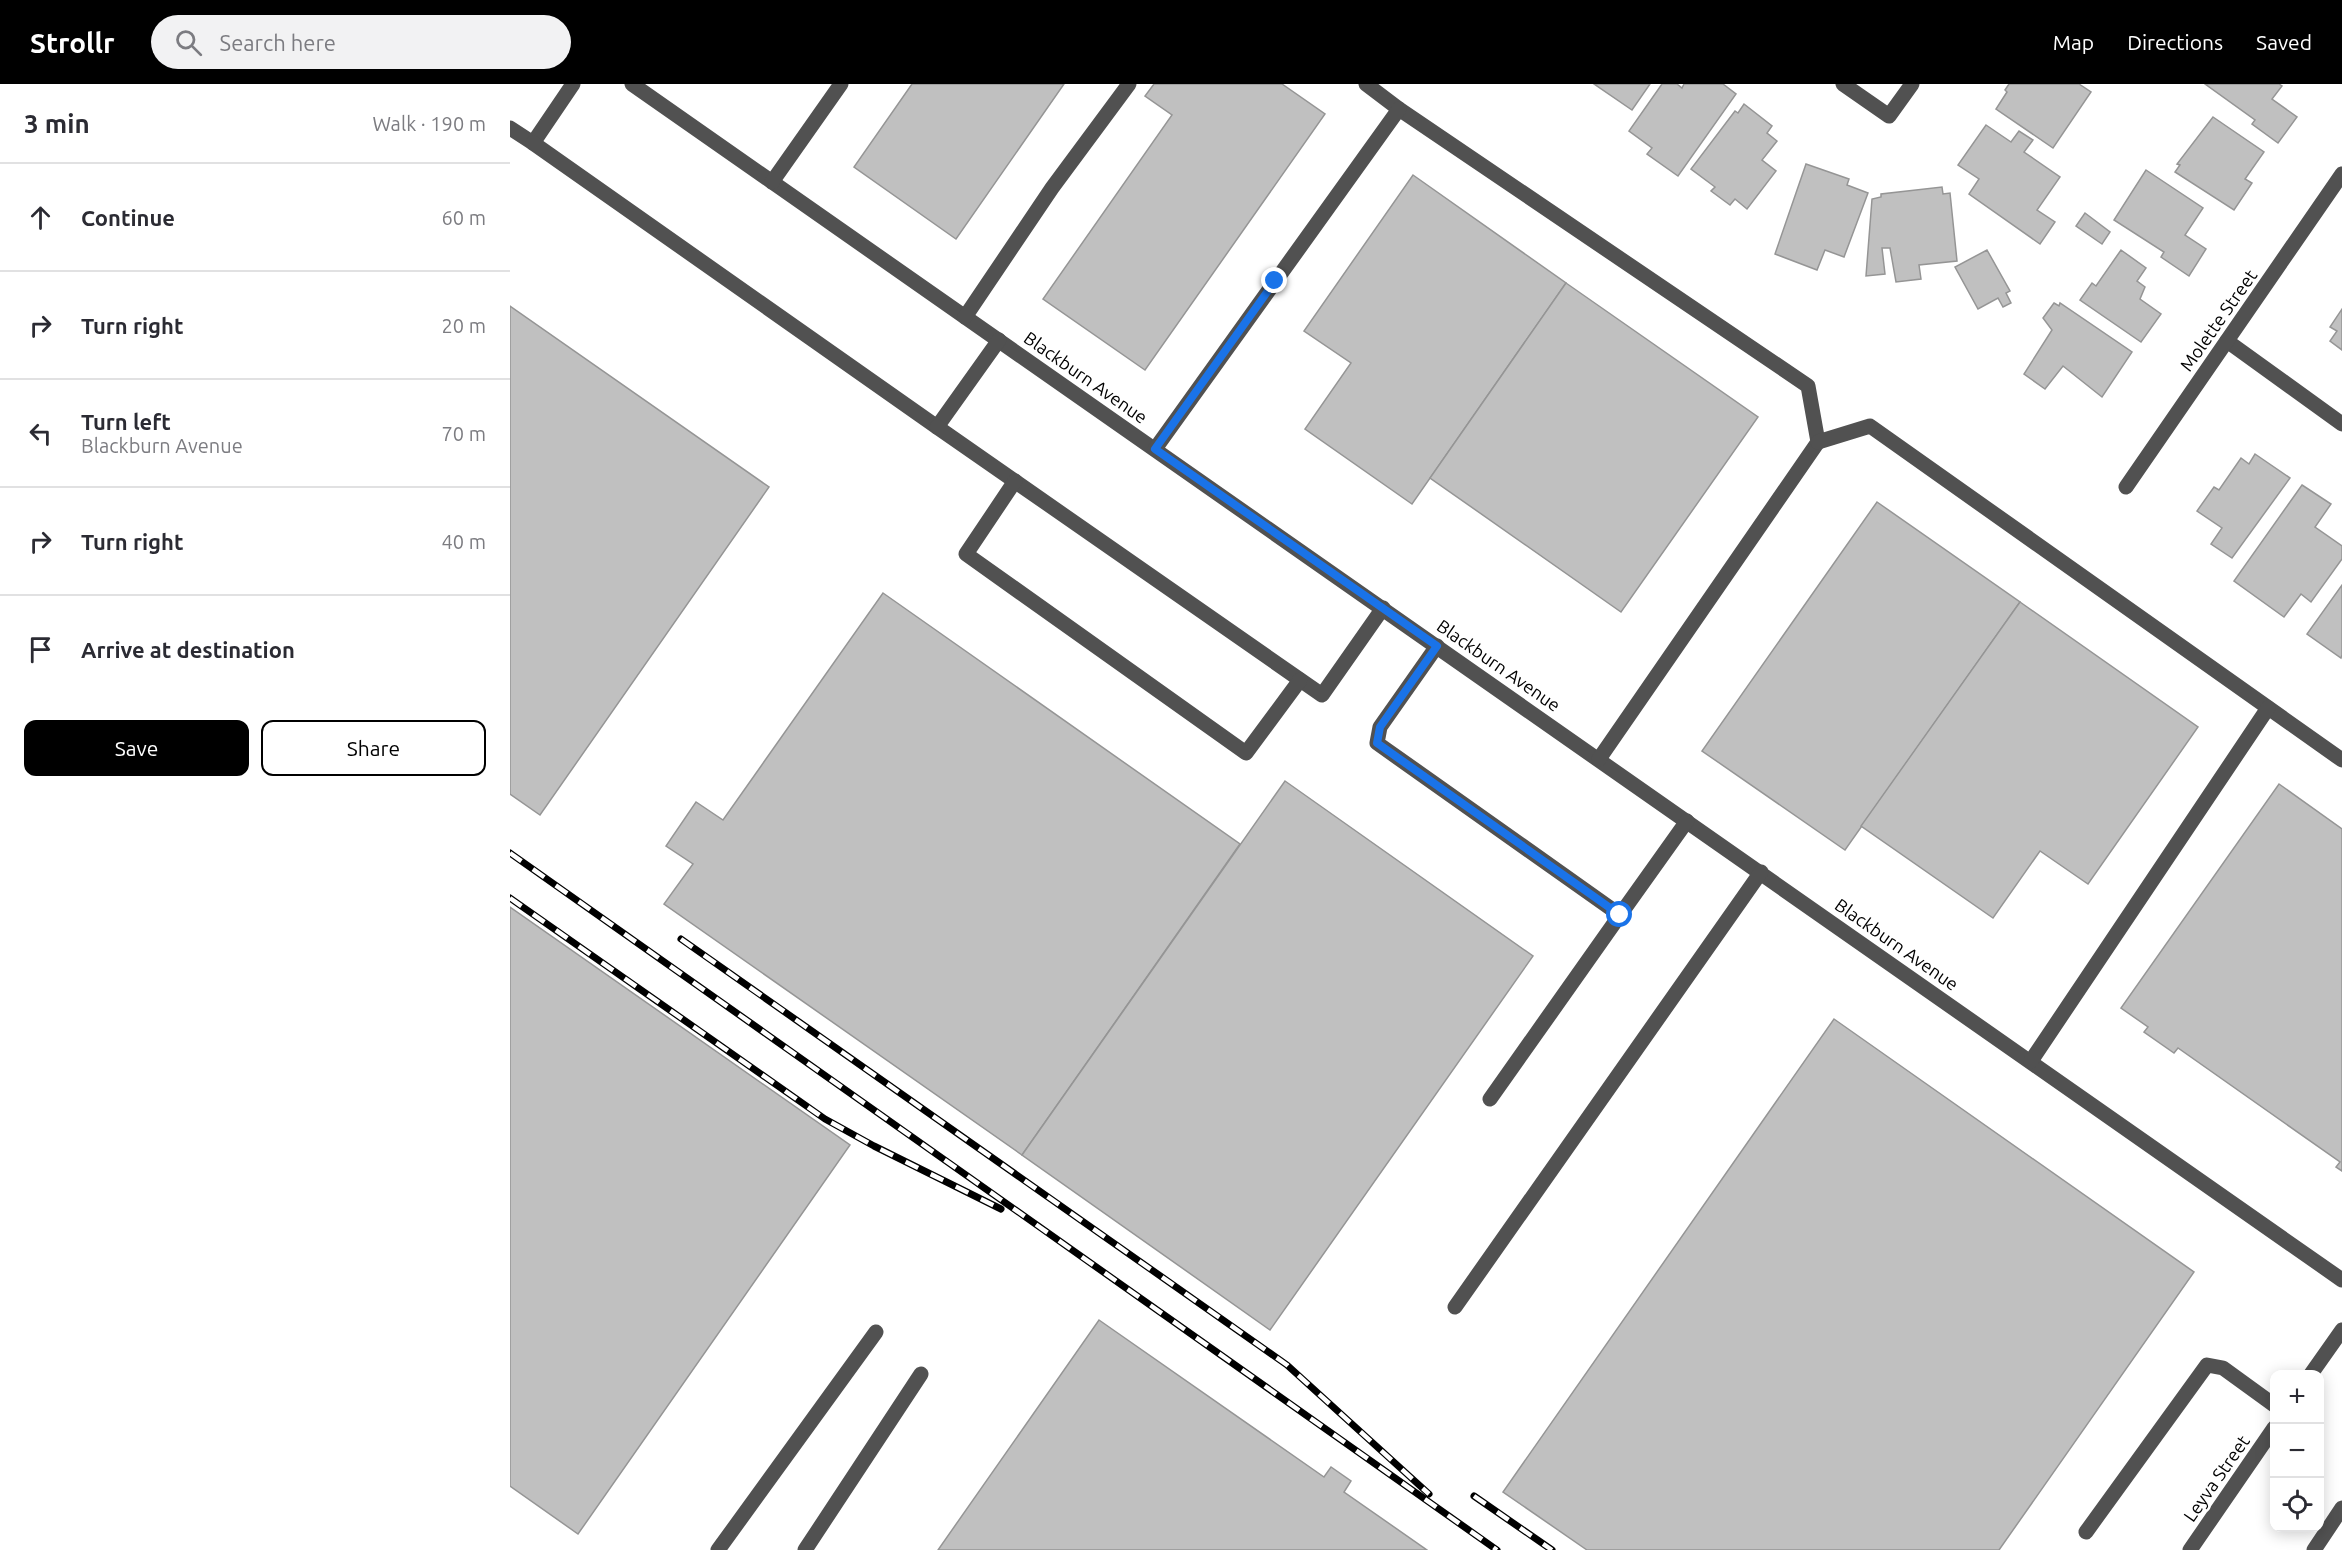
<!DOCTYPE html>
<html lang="en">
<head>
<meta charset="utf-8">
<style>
  body { margin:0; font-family:Ubuntu,sans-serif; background:#f2f2f3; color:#2b2b33 }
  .controls { position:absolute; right:18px; bottom:18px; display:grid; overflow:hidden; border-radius:12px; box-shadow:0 3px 15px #0003 }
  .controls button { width:54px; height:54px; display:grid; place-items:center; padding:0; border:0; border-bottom:2px solid #e1e1e2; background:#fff; color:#2b2b33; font:30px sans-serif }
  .stop { position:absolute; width:18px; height:18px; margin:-14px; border:4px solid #1a73e8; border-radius:50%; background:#fff }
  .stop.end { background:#1a73e8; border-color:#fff; box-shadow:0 2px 6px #0008 }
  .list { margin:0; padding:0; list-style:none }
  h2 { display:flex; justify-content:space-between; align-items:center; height:78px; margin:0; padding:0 24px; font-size:26px }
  h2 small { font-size:20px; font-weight:400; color:#7c7c81 }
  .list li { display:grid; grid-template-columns:39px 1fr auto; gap:18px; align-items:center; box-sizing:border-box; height:108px; padding:0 24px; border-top:2px solid #e1e1e2 }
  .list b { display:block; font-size:22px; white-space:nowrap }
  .list p { margin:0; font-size:20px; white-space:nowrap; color:#7c7c81 }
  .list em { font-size:20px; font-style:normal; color:#7c7c81 }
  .actions { display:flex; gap:12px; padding:18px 24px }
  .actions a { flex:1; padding:14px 0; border:2px solid #000; border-radius:12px; text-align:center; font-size:21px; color:#000 }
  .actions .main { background:#000; color:#fff }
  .icon { flex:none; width:33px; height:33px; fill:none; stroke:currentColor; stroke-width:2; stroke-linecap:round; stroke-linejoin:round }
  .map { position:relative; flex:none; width:1832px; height:1466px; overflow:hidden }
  header { display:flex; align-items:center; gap:36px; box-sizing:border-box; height:84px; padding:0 30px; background:#000; color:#fff }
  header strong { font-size:28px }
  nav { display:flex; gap:33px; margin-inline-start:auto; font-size:21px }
  .search { width:420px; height:54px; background:#f2f2f3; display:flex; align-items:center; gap:15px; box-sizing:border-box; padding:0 21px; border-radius:33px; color:#7c7c81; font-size:22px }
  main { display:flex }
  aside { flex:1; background:#fff }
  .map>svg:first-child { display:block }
  .building { fill:#c0c0c0; stroke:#959595; stroke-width:1.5 }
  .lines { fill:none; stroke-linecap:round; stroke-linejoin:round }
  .minor { stroke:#515151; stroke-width:15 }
  .rail-casing { stroke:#000; stroke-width:7 }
  .rail { stroke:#fff; stroke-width:4.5; stroke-dasharray:14; stroke-linecap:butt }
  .route { stroke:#1a73e8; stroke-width:8 }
  .labels { text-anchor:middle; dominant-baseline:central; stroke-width:5; stroke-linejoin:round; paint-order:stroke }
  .street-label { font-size:18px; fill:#000; stroke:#fff }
</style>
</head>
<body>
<header>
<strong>Strollr</strong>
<div class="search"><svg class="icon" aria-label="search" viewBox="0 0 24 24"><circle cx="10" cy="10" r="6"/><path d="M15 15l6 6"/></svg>Search here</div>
<nav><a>Map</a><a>Directions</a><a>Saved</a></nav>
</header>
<main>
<aside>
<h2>3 min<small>Walk · 190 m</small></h2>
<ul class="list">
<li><svg class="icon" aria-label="ahead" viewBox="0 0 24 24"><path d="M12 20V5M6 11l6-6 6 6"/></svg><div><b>Continue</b></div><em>60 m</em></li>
<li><svg class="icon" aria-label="right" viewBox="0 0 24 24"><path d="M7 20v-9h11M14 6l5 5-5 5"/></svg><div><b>Turn right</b></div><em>20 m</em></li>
<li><svg class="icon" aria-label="left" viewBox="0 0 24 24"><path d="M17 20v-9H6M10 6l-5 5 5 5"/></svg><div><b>Turn left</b><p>Blackburn Avenue</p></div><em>70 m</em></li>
<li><svg class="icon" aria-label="right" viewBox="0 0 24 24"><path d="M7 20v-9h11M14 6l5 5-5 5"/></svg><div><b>Turn right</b></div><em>40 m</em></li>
<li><svg class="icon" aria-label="arrive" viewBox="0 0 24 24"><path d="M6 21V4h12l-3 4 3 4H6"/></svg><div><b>Arrive at destination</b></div></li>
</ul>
<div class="actions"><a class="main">Save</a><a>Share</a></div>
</aside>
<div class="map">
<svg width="1832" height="1466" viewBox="0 0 1832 1466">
  <rect width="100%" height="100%" fill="#fff"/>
  <!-- building -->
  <g class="building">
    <path d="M402 0H554L446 155 344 83Z"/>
    <path d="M644 0H772L815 30 635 286 533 215 662 31 635 12Z"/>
    <path d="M1084 0H1140L1122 26Z"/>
    <path d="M1152 0H1167L1172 4 1174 0H1213L1226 10 1168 92 1137 70 1142 64 1119 47Z"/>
    <path d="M1499 0H1569L1581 8 1543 64 1486 25 1497 8 1495 6Z"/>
    <path d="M1695 0H1769L1772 2 1762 15 1787 33 1768 59 1742 40 1745 36Z"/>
    <path d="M1234 20 1262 42 1257 49 1267 57 1252 76 1266 87 1237 125 1225 115 1220 121 1201 107 1205 103 1181 85 1225 27 1228 29Z"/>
    <path d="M1703 33 1754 68 1735 95 1742 99 1724 126 1665 88 1670 81 1667 80Z"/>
    <path d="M1476 41 1501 58 1509 47 1523 56 1514 68 1550 93 1527 126 1545 138 1530 160 1459 110 1469 95 1448 81Z"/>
    <path d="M1296 80 1339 95 1337 101 1358 109 1334 173 1315 166 1307 186 1265 170Z"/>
    <path d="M1636 86 1693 124 1675 151 1696 165 1679 192 1651 173 1654 168 1604 136Z"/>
    <path d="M903 91 1056 199 902 420 795 345 841 279 794 247Z"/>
    <path d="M1432 103 1433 110 1440 109 1447 177 1409 181 1411 195 1386 198 1380 164H1372L1375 190 1356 192 1362 115 1371 113V110Z"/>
    <path d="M1575 129 1600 148 1592 160 1566 142Z"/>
    <path d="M1477 166 1500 207 1496 209 1501 219 1493 223 1488 214 1468 225 1445 183Z"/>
    <path d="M1611 166 1636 184 1627 197 1635 203 1630 215 1651 230 1631 258 1570 216 1582 199 1586 202Z"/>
    <path d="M1056 199 1248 333 1111 528 920 394Z"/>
    <path d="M1544 219 1549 222 1550 219 1622 268 1592 313 1553 282 1535 305 1514 290 1542 246 1533 234Z"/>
    <path d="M0 222 259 403 30 731 0 710Z"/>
    <path d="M1832 225V266L1820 257 1827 247 1820 243Z"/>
    <path d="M1745 370 1780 394 1722 474 1701 460 1712 444 1687 427 1704 403 1709 406 1731 374 1739 380Z"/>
    <path d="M1792 401 1821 420 1805 443 1832 462V475L1801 518 1791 510 1774 533 1724 497Z"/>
    <path d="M1367 418 1510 518 1335 766 1192 667Z"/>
    <path d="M1832 501V571L1831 574 1797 550Z"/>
    <path d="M373 509 730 760 512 1071 154 820 183 780 156 762 186 718 213 736Z"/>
    <path d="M1510 518 1688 643 1578 800 1530 767 1483 834 1351 742Z"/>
    <path d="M775 697 1023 872 760 1246 512 1071Z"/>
    <path d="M1769 700 1832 745V1087L1826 1083 1830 1078 1668 964 1664 969 1634 948 1638 943 1611 924Z"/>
    <path d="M0 823 340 1061 68 1450 0 1402Z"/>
    <path d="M1324 935 1684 1188 1489 1466H1077L993 1408Z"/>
    <path d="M589 1236 814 1393 821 1383 841 1397 834 1408 917 1466H428Z"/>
  </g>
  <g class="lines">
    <!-- minor -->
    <g class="minor">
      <path d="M122 0 1832 1196"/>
      <path d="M856 0 889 25 1298 302 1308 358 1089 675"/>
      <path d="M1333 0 1379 32 1402 0"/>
      <path d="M0 44 23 59 63 0"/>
      <path d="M23 59 427 343 489 256"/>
      <path d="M262 98 331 0"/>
      <path d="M455 233 542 104 619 0"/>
      <path d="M1717 257 1832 340"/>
      <path d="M427 343 812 611 873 524"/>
      <path d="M1308 358 1360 342 1832 676"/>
      <path d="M645 365 889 25"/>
      <path d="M505 397 456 470 736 669 790 596"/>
      <path d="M1616 403 1832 90"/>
      <path d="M927 562 870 643 867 659 1110 831 1177 737"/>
      <path d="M1521 977 1758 624"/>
      <path d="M980 1015 1110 831"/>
      <path d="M945 1223 1251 788"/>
      <path d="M1801 1290 1832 1246"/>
      <path d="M1576 1448 1697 1281 1713 1284 1764 1321"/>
      <path d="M208 1466 366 1248"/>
      <path d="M295 1466 411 1290"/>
      <path d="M1680 1466 1764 1344"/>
      <path d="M1804 1466 1832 1424"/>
    </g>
    <!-- rail casing -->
    <g class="rail-casing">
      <g id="rail">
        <path d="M0 769 987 1466"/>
        <path d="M0 814 315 1035 364 1062 491 1125"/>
        <path d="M171 855 777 1281 919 1410"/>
        <path d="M964 1412 1042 1466"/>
      </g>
    </g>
    <!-- rail -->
    <use href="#rail" class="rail"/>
  </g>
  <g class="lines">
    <!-- route -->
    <path class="route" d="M765 197 645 365 927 562 870 643 867 659 1110 831"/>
  </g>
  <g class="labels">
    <!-- street labels -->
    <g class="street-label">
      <text transform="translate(1708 236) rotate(-55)">Molette Street</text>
      <text transform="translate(576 293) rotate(35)">Blackburn Avenue</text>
      <text transform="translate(989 581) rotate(35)">Blackburn Avenue</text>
      <text transform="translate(1387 860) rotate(35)">Blackburn Avenue</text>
      <text transform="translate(1706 1394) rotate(-55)">Leyva Street</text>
    </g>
  </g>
</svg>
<div class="controls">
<button>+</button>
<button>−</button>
<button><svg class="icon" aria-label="locate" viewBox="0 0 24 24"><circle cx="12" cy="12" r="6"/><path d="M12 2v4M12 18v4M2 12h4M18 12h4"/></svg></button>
</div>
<div class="stop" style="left:1110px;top:831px"></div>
<div class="stop end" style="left:765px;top:197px"></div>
</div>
</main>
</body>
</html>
